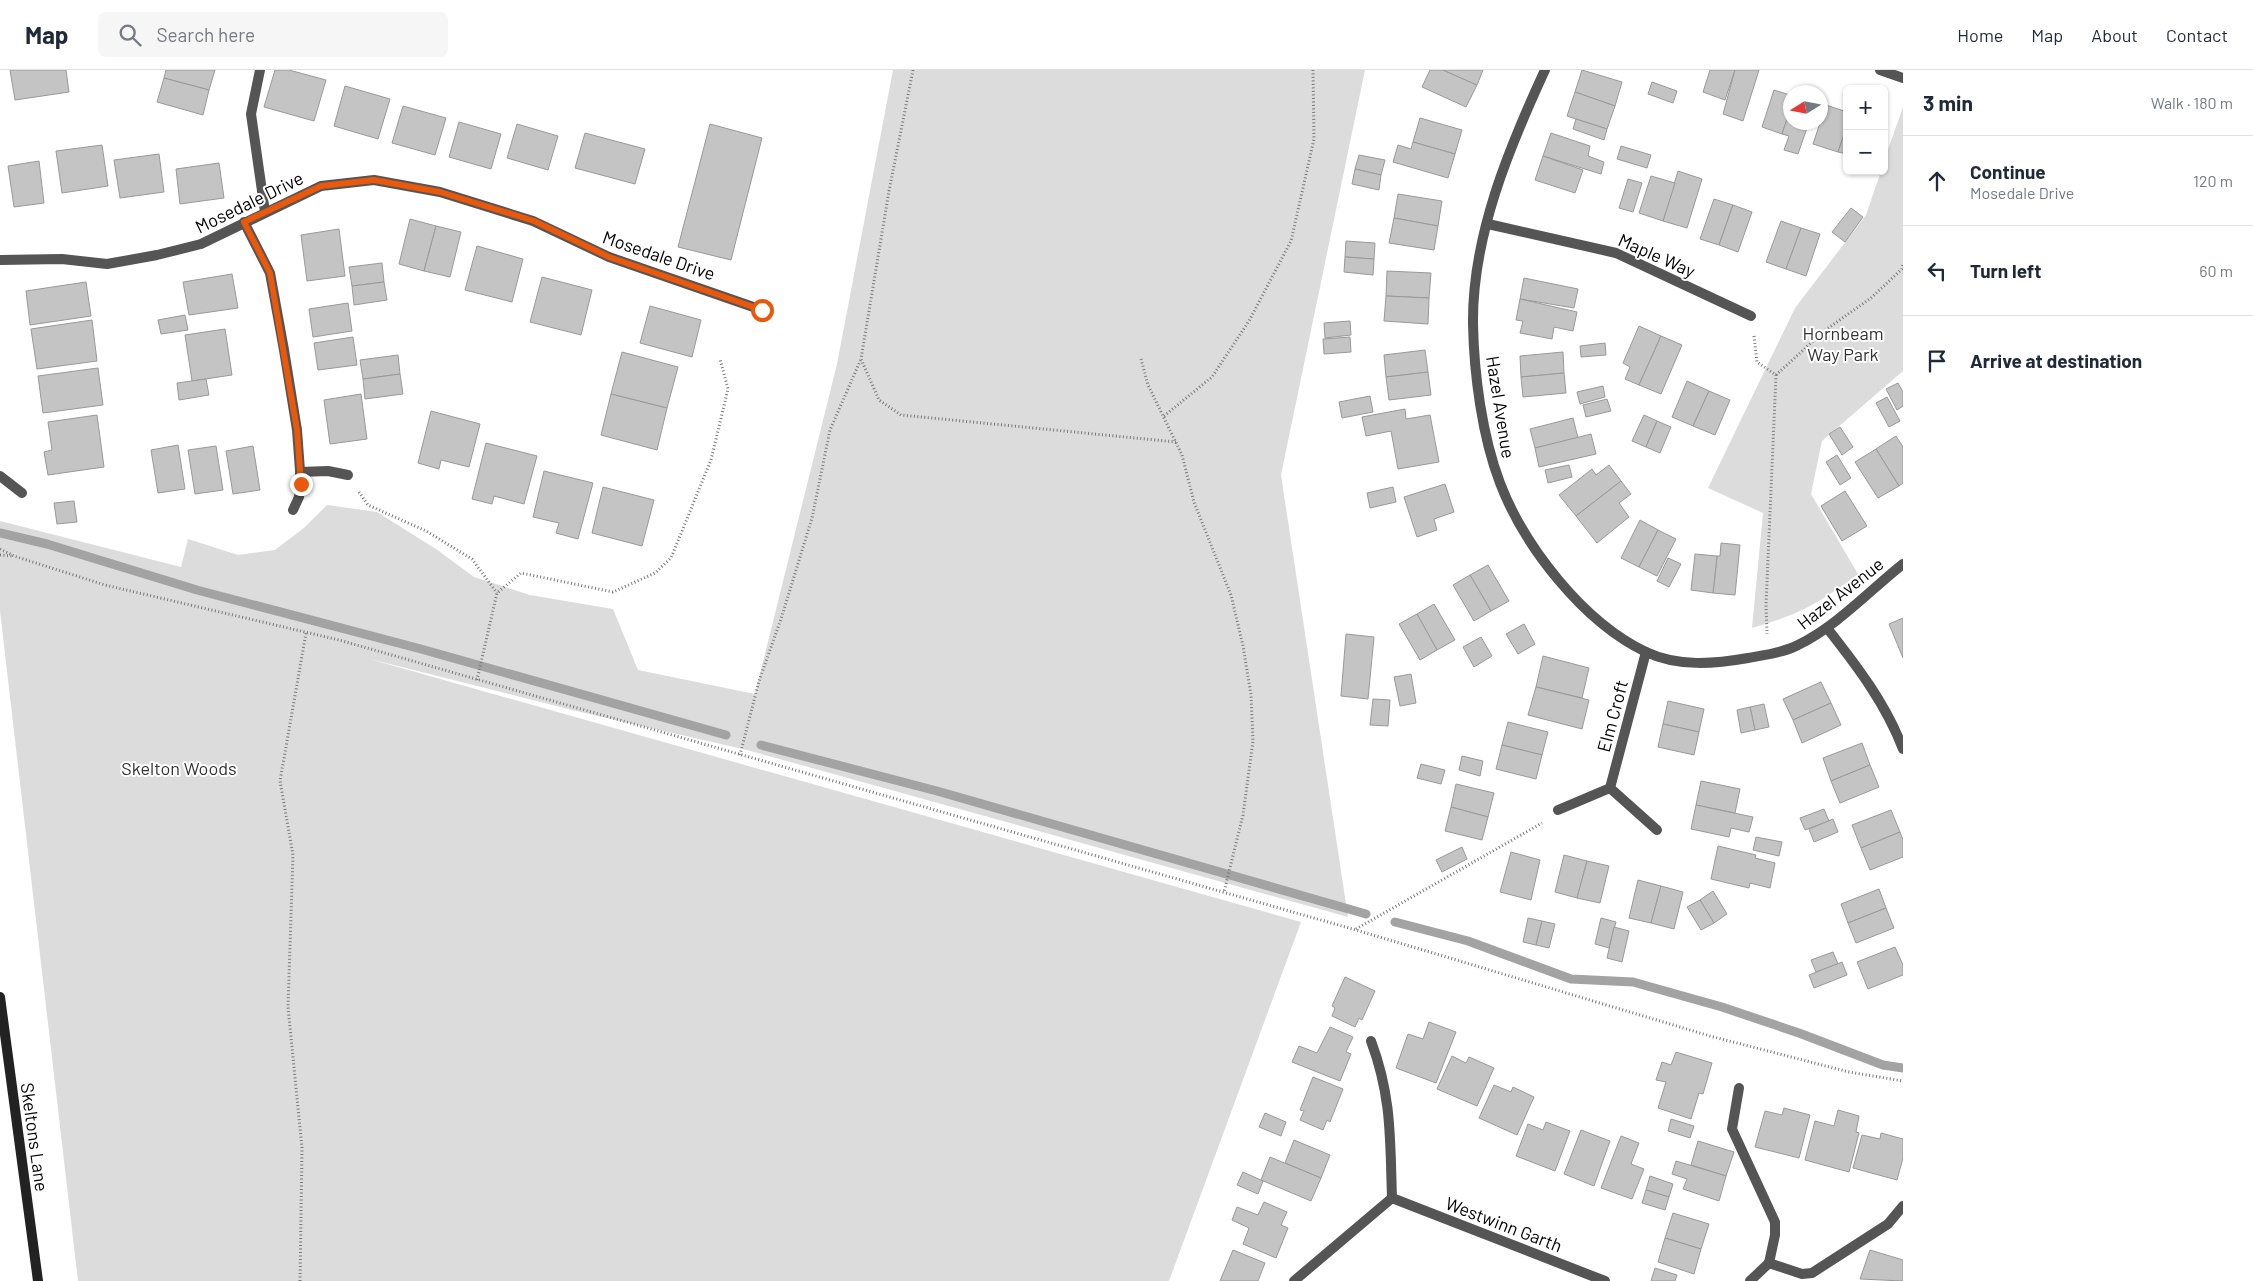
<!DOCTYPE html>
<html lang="en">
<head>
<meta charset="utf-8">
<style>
  body { margin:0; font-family:Barlow,sans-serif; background:#f6f6f7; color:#1f2937 }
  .controls { position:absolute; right:15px; top:15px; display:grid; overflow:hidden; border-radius:8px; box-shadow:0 1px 4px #0004 }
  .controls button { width:45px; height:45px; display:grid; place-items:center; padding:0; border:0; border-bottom:1px solid #e0e1e3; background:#fff; color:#1f2937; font:25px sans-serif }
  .compass { position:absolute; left:1783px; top:15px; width:45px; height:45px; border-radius:50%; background:#fff; box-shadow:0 1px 4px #0004; rotate:259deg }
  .stop { position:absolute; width:15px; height:15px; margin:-11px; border:4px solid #ea580c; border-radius:50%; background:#fff }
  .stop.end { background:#ea580c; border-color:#fff; box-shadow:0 1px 5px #0008 }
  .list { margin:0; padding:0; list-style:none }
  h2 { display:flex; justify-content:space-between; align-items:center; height:65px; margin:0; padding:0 20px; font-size:21px }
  h2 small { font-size:16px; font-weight:400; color:#747a83 }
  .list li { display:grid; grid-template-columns:32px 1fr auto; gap:15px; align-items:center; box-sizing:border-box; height:90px; padding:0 20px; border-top:1px solid #e0e1e3 }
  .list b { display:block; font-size:19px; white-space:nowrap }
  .list p { margin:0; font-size:16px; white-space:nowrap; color:#747a83 }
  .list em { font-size:16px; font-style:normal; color:#747a83 }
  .icon { flex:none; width:28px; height:28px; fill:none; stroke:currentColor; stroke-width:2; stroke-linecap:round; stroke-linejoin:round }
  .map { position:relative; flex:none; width:1903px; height:1211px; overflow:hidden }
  header { display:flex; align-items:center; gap:30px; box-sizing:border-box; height:70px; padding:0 25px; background:#fff; border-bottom:1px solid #e0e1e3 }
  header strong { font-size:24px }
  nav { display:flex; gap:28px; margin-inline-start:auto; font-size:18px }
  .search { width:350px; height:45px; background:#f6f6f7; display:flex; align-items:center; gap:12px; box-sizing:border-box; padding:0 18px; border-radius:8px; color:#747a83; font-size:19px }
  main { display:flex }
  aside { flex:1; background:#fff }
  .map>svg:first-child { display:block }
  .green { fill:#dcdcdc }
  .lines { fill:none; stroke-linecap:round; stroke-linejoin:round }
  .stream { stroke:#a3a3a3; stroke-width:9 }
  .building { fill:#c4c4c4; stroke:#999 }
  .path { stroke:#777; stroke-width:3; stroke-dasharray:1 2.5; stroke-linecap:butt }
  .lane { stroke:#555; stroke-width:10 }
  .street { stroke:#555; stroke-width:10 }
  .secondary { stroke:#222; stroke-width:10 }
  .route { stroke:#ea580c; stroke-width:6 }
  .labels { text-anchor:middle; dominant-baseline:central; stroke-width:4; stroke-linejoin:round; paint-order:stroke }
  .street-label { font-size:18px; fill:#000; stroke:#fff }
  .park-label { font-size:18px; fill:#333; stroke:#fff }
</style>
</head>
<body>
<header>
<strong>Map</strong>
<div class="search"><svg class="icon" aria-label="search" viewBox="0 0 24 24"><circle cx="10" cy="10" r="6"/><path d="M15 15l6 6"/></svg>Search here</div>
<nav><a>Home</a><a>Map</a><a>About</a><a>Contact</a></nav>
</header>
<main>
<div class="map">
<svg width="1903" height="1211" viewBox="0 0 1903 1211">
  <rect width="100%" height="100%" fill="#fff"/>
  <!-- green -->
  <g class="green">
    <path d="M893 0H1365L1281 405 1348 847 747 680 576 641 366 588 1301 852 1169 1211H78L0 541V451L181 497 188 469 238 485 275 480 305 457 327 435 377 442 436 479 474 507 530 525 613 539 638 600 755 624 837 294Z"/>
    <path d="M1903 37V301L1822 371 1811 424 1858 504C1820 533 1798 545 1752 558L1763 443 1708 418 1795 238 1866 145 1881 101H1884V91Z"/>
  </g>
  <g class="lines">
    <!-- stream -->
    <g class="stream">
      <path d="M0 463 47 474 197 520 421 579 726 665"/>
      <path d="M761 675 937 721 1366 844"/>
      <path d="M1395 852 1468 871 1571 909 1633 912 1722 937 1799 963 1883 995 1903 998"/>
    </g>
  </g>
  <!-- building -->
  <g class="building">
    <path d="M10 0H66L69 22 15 30Z"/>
    <path d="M166 0H215L209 20 164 8Z"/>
    <path d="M275 0H289L326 10 314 51 264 37Z"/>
    <path d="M1430 0H1443L1477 15 1466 37 1422 17Z"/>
    <path d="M1443 0H1483L1477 15Z"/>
    <path d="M1582 0 1622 12 1615 36 1575 22Z"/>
    <path d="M1710 0H1735L1725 30 1703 22Z"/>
    <path d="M1735 0H1759L1743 51 1723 44Z"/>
    <path d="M164 8 209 20 203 45 157 32Z"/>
    <path d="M1652 12 1677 21 1673 33 1648 24Z"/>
    <path d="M345 16 390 29 378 69 334 56Z"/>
    <path d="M1774 20 1790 25V40L1782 64 1762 57Z"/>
    <path d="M1575 22 1615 36 1607 59 1567 46Z"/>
    <path d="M1826 35 1847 42V56L1838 82 1813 74Z"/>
    <path d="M403 36 446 48 435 85 392 73Z"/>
    <path d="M1790 40V52H1809L1798 84 1784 80 1789 66 1782 64Z"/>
    <path d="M1420 48 1462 60 1455 84 1413 72Z"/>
    <path d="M1576 49 1607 59 1604 70 1573 59Z"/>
    <path d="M459 52 501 64 491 99 449 87Z"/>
    <path d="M517 54 558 66 548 100 507 88Z"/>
    <path d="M710 54 762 68 731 190 678 177Z"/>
    <path d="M1847 56V84L1838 82Z"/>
    <path d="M585 63 645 79 635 114 575 98Z"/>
    <path d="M1551 63 1590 76 1588 86 1604 92 1601 104 1543 86Z"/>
    <path d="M1413 72 1455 84 1448 108 1393 92 1398 75 1411 79Z"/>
    <path d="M102 75 108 116 62 123 56 81Z"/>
    <path d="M1621 76 1651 85 1647 98 1617 89Z"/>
    <path d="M159 84 164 122 120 128 114 90Z"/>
    <path d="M1359 85 1385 90 1381 105 1355 99Z"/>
    <path d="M1543 86 1583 100 1575 123 1535 110Z"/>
    <path d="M39 91 44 133 14 137 8 96Z"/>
    <path d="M219 93 224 128 180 134 176 99Z"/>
    <path d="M1355 99 1381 105 1379 120 1352 114Z"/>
    <path d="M1678 101 1702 109 1687 158 1663 151Z"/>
    <path d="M1651 106 1675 113 1663 151 1639 143Z"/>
    <path d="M1628 109 1642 113 1633 142 1619 138Z"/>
    <path d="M1398 124 1442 131 1438 156 1394 148Z"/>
    <path d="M1714 129 1733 135 1719 175 1700 169Z"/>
    <path d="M1733 135 1752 142 1738 182 1719 175Z"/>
    <path d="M1851 138 1863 147 1845 172 1832 162Z"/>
    <path d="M1394 148 1438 156 1434 180 1389 173Z"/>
    <path d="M410 149 436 156 424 201 399 194Z"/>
    <path d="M1781 151 1801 158 1786 199 1766 192Z"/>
    <path d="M436 156 461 162 450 207 424 201Z"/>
    <path d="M1801 158 1820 164 1806 206 1786 199Z"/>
    <path d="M339 159 345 206 307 211 301 165Z"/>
    <path d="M1346 171 1375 173 1374 189 1345 187Z"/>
    <path d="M477 176 523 189 512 232 465 220Z"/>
    <path d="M1345 187 1374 189 1373 205 1344 202Z"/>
    <path d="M382 193 384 212 352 216 349 197Z"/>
    <path d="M1387 201 1431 203 1429 228 1386 226Z"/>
    <path d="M232 204 238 238 189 245 183 212Z"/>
    <path d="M542 207 592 220 581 265 530 252Z"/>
    <path d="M1524 208 1578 219 1574 238 1520 229Z"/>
    <path d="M86 212 91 246 30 255 26 221Z"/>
    <path d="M384 212 387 230 354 235 352 216Z"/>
    <path d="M1386 226 1429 228 1428 254 1384 251Z"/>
    <path d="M1520 229 1577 242 1573 261 1554 257 1552 269 1520 263 1523 251 1516 250Z"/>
    <path d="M348 233 352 261 313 267 309 239Z"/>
    <path d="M650 236 701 250 692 287 640 273Z"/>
    <path d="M185 245 188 260 161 264 158 250Z"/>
    <path d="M92 250 97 291 37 299 31 259Z"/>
    <path d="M1350 251 1351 265 1325 268 1324 253Z"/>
    <path d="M1639 256 1661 266 1639 315 1625 309 1630 297 1623 293Z"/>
    <path d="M225 259 232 305 192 311 185 265Z"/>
    <path d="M1661 266 1682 275 1661 324 1639 315Z"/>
    <path d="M353 267 357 295 318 300 314 273Z"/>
    <path d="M1350 267 1351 282 1324 284 1323 269Z"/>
    <path d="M1605 273 1606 285 1581 287 1580 276Z"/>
    <path d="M1425 280 1428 302 1386 307 1384 285Z"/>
    <path d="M622 282 678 297 667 338 611 324Z"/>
    <path d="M1563 282 1564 303 1521 307 1520 286Z"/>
    <path d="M398 285 400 304 363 309 360 290Z"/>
    <path d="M98 298 103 335 43 343 38 306Z"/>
    <path d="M1428 302 1431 325 1389 330 1386 307Z"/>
    <path d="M1564 303 1566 323 1523 327 1521 307Z"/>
    <path d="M400 304 403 324 365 329 363 309Z"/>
    <path d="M206 309 209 325 179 330 177 313Z"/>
    <path d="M1687 311 1709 321 1693 356 1672 347Z"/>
    <path d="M1898 313 1903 322V336L1897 340 1886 319Z"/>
    <path d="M1603 316 1605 327 1580 334 1577 322Z"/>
    <path d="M1709 321 1730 330 1715 365 1693 356Z"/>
    <path d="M361 324 367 369 330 374 324 330Z"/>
    <path d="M611 324 667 338 657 380 601 365Z"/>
    <path d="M1370 326 1373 342 1342 348 1339 332Z"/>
    <path d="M1887 327 1900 351 1889 357 1876 333Z"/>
    <path d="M1607 329 1611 341 1586 347 1583 335Z"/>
    <path d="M1405 339 1406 349 1430 345 1439 392 1398 399 1391 361 1366 366 1362 347Z"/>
    <path d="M431 341 480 354 469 397 441 390 439 399 418 393Z"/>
    <path d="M97 345 104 397 48 405 44 382 52 380 48 352Z"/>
    <path d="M1644 345 1657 351 1646 377 1632 371Z"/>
    <path d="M1573 348 1578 368 1535 378 1530 359Z"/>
    <path d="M1657 351 1671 357 1660 383 1646 377Z"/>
    <path d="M1840 357 1853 377 1842 385 1829 364Z"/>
    <path d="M1591 364 1596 384 1539 397 1535 378Z"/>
    <path d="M1896 366 1903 377V413L1899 416 1876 379Z"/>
    <path d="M486 373 537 386 524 434 494 426 492 434 472 429Z"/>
    <path d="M178 375 185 419 158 423 151 380Z"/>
    <path d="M216 376 223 420 195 424 188 380Z"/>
    <path d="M253 376 260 420 233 424 226 381Z"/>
    <path d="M1876 379 1899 416 1878 428 1855 392Z"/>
    <path d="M1837 385 1851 408 1840 415 1826 392Z"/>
    <path d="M1569 395 1572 407 1548 413 1545 400Z"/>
    <path d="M1609 395 1621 411 1576 446 1559 425 1592 399 1596 405Z"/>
    <path d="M544 401 593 413 578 469 556 463 559 453 533 447Z"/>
    <path d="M1621 411 1631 424 1619 433 1629 447 1597 473 1576 446Z"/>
    <path d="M1445 414 1454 442 1434 449 1437 460 1417 467 1404 427Z"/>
    <path d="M603 417 654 430 642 476 592 463Z"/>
    <path d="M1393 417 1396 432 1370 438 1367 423Z"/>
    <path d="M1845 421 1867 456 1842 471 1821 436Z"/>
    <path d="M74 431 77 452 57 454 54 433Z"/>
    <path d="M1640 450 1658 460 1639 497 1621 488Z"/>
    <path d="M1658 460 1676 469 1657 506 1639 497Z"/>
    <path d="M1721 473 1740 475 1735 525 1713 523 1717 486H1720Z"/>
    <path d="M1695 484 1717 486 1713 523 1691 520Z"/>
    <path d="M1668 488 1681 494 1669 517 1657 511Z"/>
    <path d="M1488 495 1509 531 1491 541 1470 505Z"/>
    <path d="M1470 505 1491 541 1474 551 1453 515Z"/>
    <path d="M1434 534 1455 570 1437 580 1417 544Z"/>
    <path d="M1417 544 1437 580 1420 590 1399 554Z"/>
    <path d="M1903 548V588L1889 554Z"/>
    <path d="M1524 554 1535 574 1518 584 1506 564Z"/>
    <path d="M1346 564 1374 567 1368 629 1341 626Z"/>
    <path d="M1481 567 1492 586 1474 597 1463 577Z"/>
    <path d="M1543 586 1589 598 1582 628 1536 617Z"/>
    <path d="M1411 604 1416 633 1400 636 1394 607Z"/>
    <path d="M1821 612 1831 633 1793 650 1783 629Z"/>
    <path d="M1536 617 1589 630 1582 659 1528 645Z"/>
    <path d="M1373 629 1390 630 1388 656 1370 655Z"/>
    <path d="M1668 631 1704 639 1699 662 1663 654Z"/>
    <path d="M1831 633 1841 655 1802 673 1793 650Z"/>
    <path d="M1764 634 1769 657 1755 660 1750 637Z"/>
    <path d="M1750 637 1755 660 1741 663 1737 640Z"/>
    <path d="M1508 652 1548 662 1542 685 1502 675Z"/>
    <path d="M1663 654 1699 662 1694 685 1658 677Z"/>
    <path d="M1862 673 1870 695 1831 711 1823 688Z"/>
    <path d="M1502 675 1542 685 1536 709 1496 699Z"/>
    <path d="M1462 686 1483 691 1480 706 1459 700Z"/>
    <path d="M1421 694 1445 700 1441 714 1417 708Z"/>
    <path d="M1870 695 1879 717 1840 733 1831 711Z"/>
    <path d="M1701 711 1740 719 1735 743 1696 735Z"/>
    <path d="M1456 714 1494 723 1488 747 1451 737Z"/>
    <path d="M1696 735 1753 747 1749 762 1731 758 1729 767 1691 759Z"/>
    <path d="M1451 737 1488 747 1482 770 1445 761Z"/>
    <path d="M1824 739 1829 751 1805 760 1800 748Z"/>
    <path d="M1891 740 1900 762 1861 778 1852 755Z"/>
    <path d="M1833 749 1838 762 1814 772 1809 759Z"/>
    <path d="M1900 762 1903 770V787L1870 800 1861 778Z"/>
    <path d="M1756 767 1782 772 1779 786 1753 780Z"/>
    <path d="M1718 776 1756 785 1755 788 1775 793 1770 818 1750 813 1749 818 1711 809Z"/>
    <path d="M1462 777 1467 789 1442 802 1436 790Z"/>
    <path d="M1511 782 1540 790 1531 830 1500 822Z"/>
    <path d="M1564 785 1587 791 1577 828 1555 822Z"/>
    <path d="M1587 791 1609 796 1600 833 1577 828Z"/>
    <path d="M1638 810 1661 816 1651 853 1629 848Z"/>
    <path d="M1661 816 1683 822 1674 859 1651 853Z"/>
    <path d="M1879 819 1886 838 1848 853 1841 834Z"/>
    <path d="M1713 821 1727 844 1714 853 1700 830Z"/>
    <path d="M1700 830 1714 853 1701 860 1687 837Z"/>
    <path d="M1886 838 1894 858 1856 873 1848 853Z"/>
    <path d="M1528 848 1542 851 1536 875 1523 872Z"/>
    <path d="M1601 848 1616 852 1609 878 1595 874Z"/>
    <path d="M1542 851 1555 854 1549 878 1536 875Z"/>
    <path d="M1614 857 1629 861 1622 892 1607 888Z"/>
    <path d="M1895 877 1903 895V905L1868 919 1857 892Z"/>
    <path d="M1833 882 1838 894 1816 902 1811 890Z"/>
    <path d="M1842 892 1847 905 1814 918 1809 905Z"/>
    <path d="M1345 907 1375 921 1362 950 1359 948 1355 957 1332 946 1335 938 1332 936Z"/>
    <path d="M1429 952 1456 962 1436 1013 1396 998 1408 964 1423 969Z"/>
    <path d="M1330 957 1353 967 1346 982 1351 984 1340 1011 1292 992 1299 976 1317 983Z"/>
    <path d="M1676 982 1712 993 1703 1024 1699 1023 1691 1049 1658 1038 1666 1012 1656 1010 1662 992 1671 995Z"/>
    <path d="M1452 986 1466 993 1469 987 1494 998 1477 1036 1437 1019Z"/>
    <path d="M1313 1007 1343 1019 1330 1052 1327 1050 1323 1060 1300 1050 1304 1041 1300 1040Z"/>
    <path d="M1494 1015 1511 1022 1513 1017 1534 1027 1517 1065 1479 1048Z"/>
    <path d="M1784 1038 1810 1045 1799 1088 1755 1077 1765 1041 1782 1045Z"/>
    <path d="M1838 1040 1859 1046 1856 1062 1859 1063 1849 1102 1805 1090 1815 1051 1834 1056Z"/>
    <path d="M1265 1043 1286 1052 1281 1066 1259 1057Z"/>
    <path d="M1671 1049 1694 1056 1690 1068 1668 1061Z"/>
    <path d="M1546 1052 1570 1061 1555 1101 1516 1086 1528 1054 1543 1060Z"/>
    <path d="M1581 1060 1610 1071 1594 1116 1564 1104Z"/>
    <path d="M1881 1063 1903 1069V1088L1897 1110 1853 1098 1862 1065 1880 1069Z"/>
    <path d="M1621 1066 1639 1073 1631 1094 1644 1099 1632 1129 1601 1118Z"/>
    <path d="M1294 1070 1330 1085 1321 1108 1285 1093Z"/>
    <path d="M1698 1071 1734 1082 1726 1106 1691 1095Z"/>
    <path d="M1270 1087 1321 1108 1311 1131 1261 1110Z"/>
    <path d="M1676 1091 1726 1106 1719 1131 1683 1119 1687 1109 1672 1104Z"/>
    <path d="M1243 1102 1263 1111 1258 1124 1237 1115Z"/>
    <path d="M1650 1106 1673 1114 1669 1127 1646 1120Z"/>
    <path d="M1646 1120 1669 1127 1665 1140 1642 1133Z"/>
    <path d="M1264 1132 1287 1142 1281 1155 1288 1158 1276 1188 1243 1174 1249 1158 1232 1150 1237 1137 1258 1145Z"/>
    <path d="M1673 1143 1709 1154 1701 1179 1665 1168Z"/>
    <path d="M1665 1168 1701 1179 1694 1204 1658 1192Z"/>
    <path d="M1233 1180 1265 1193 1258 1211H1220Z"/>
    <path d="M1870 1180 1903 1190V1211L1860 1209Z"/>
    <path d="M1655 1198 1677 1205 1675 1211H1651Z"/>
  </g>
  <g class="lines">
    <!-- path -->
    <g class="path">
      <path d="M913 0 889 121 861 289 879 330 901 345 1176 372"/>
      <path d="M1754 266 1757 292 1776 305 1766 535 1767 564"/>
      <path d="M1141 289 1148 315 1182 385 1194 432 1231 525 1243 576 1251 625 1253 671 1243 745 1224 822"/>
      <path d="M1776 305 1824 261 1871 228 1902 199 1903 193"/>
      <path d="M1164 346 1212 307 1249 251 1291 171 1314 69 1313 0"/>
      <path d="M359 422 368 435 426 461 472 489 497 523"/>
      <path d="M0 479 14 486 105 515 339 570 1356 860 1710 966 1849 1002 1903 1011"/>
      <path d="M0 485 12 486"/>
      <path d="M477 610 497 523 521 503 613 522 655 503 671 488 711 390 728 319 720 289"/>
      <path d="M740 685 759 611 781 549 812 448 830 360 861 289"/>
      <path d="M1356 859 1542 753"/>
      <path d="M300 1211 302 1078 288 937 293 785 280 711 306 563"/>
    </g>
    <!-- lane -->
    <g class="lane">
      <path d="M0 406 22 423"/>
      <path d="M1739 1018 1732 1059 1775 1152V1165L1769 1193 1802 1204 1812 1203 1888 1154 1903 1136"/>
      <path d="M1294 1211 1392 1128C1390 1070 1392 1027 1371 971"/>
    </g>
    <!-- street -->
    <g class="street">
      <path d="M260 0 251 44 265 142"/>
      <path d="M1545 0C1509 78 1472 166 1473 254 1474 304 1482 366 1500 413 1524 476 1583 552 1646 582 1678 597 1714 594 1748 588 1764 585 1783 583 1798 575 1837 556 1869 521 1903 494"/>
      <path d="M1880 0 1903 8"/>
      <path d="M244 152 270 203 284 280 297 360 301 414 299 427 293 440"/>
      <path d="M1488 154 1616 183 1751 246"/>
      <path d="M0 190 62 189 107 194 157 185 201 174 321 116 374 110 440 122 533 151 609 187 762 240"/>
      <path d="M300 402 328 401 348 405"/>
      <path d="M1827 558C1857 596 1886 634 1903 679"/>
      <path d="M1610 718 1657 760"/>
      <path d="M1558 740 1610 718 1646 582"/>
      <path d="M1392 1128 1605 1211"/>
      <path d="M1750 1211 1769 1193"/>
    </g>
    <!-- secondary -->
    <path class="secondary" d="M0 927 38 1211"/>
  </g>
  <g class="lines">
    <!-- route -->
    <path class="route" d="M301 414 297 360 270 203 244 152 321 116 374 110 440 122 534 151 609 187 762 240"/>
  </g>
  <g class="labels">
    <!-- street labels -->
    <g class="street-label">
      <text transform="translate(249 132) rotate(-26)">Mosedale Drive</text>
      <text transform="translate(659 185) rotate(19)">Mosedale Drive</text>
      <text transform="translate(1657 185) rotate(24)">Maple Way</text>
      <text transform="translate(1501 337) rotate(81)">Hazel Avenue</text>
      <text transform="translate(1840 523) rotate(-38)">Hazel Avenue</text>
      <text transform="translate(1612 646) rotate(-75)">Elm Croft</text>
      <text transform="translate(35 1067) rotate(82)">Skeltons Lane</text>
      <text transform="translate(1504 1154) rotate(21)">Westwinn Garth</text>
    </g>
    <!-- park labels -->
    <g class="park-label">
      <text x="1843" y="263">Hornbeam<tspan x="1843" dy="21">Way Park</tspan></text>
      <text x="179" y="698">Skelton Woods</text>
    </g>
  </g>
</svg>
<div class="controls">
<button>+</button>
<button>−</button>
</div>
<svg class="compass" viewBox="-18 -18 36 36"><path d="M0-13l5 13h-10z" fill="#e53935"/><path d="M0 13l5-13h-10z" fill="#747a83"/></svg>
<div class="stop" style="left:762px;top:240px"></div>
<div class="stop end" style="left:301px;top:414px"></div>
</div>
<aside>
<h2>3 min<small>Walk · 180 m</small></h2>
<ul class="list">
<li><svg class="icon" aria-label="ahead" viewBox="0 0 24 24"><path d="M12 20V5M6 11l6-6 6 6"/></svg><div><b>Continue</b><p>Mosedale Drive</p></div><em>120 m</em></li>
<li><svg class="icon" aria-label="left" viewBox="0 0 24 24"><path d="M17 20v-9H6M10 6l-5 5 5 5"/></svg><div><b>Turn left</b></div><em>60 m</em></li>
<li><svg class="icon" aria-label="arrive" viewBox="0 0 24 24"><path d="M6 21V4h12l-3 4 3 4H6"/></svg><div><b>Arrive at destination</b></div></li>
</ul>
</aside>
</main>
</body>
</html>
